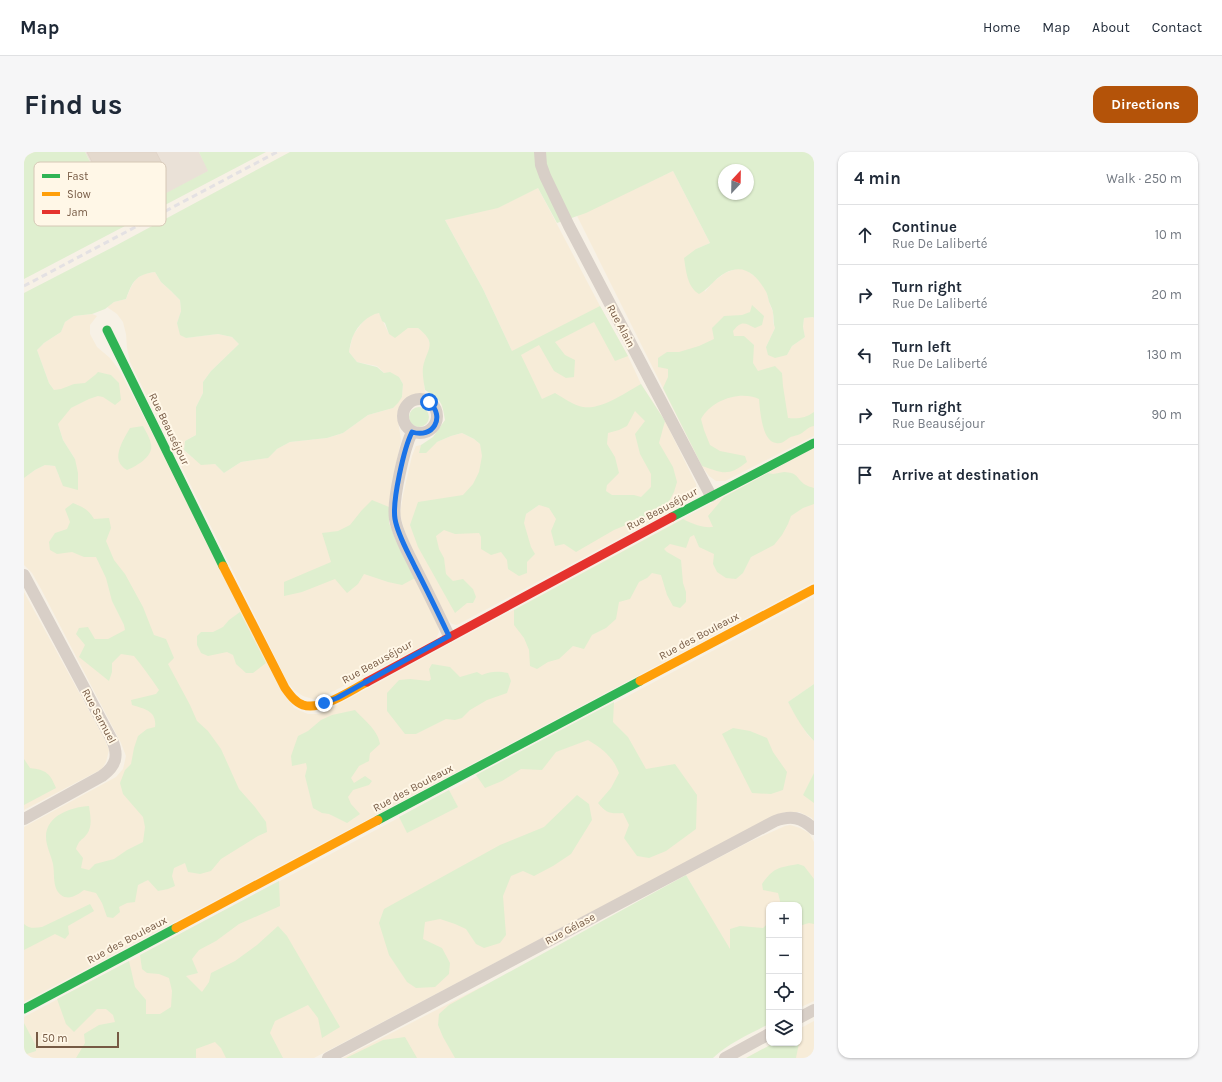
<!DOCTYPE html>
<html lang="en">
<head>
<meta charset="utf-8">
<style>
  body { margin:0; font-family:Karla,sans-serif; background:#f6f6f7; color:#1f2937 }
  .controls { position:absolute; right:12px; bottom:12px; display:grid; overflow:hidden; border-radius:8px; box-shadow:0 1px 3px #0004 }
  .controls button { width:36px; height:36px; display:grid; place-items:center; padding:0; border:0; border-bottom:1px solid #e0e1e3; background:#fff; color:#1f2937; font:20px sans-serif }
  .compass { position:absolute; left:694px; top:12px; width:36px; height:36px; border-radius:50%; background:#fff; box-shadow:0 1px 3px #0004; rotate:22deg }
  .scale { position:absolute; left:12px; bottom:10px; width:83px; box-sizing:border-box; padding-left:4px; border:2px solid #765a44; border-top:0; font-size:11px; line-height:14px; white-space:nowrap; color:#765a44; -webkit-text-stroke:3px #fff7e7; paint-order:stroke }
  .stop { position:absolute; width:12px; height:12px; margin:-9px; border:3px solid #1a73e8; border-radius:50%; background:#fff }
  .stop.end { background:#1a73e8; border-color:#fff; box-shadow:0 1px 4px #0008 }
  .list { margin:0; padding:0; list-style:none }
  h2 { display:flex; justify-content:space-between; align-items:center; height:52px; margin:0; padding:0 16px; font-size:17px }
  h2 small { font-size:13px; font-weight:400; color:#747a83 }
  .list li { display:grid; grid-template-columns:26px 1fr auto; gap:12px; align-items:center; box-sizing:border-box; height:60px; padding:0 16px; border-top:1px solid #e0e1e3 }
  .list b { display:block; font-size:15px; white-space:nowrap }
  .list p { margin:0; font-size:13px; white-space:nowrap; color:#747a83 }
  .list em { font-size:13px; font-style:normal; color:#747a83 }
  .icon { flex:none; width:22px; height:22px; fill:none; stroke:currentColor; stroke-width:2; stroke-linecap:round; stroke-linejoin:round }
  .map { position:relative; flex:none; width:790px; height:906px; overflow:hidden; border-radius:12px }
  header { display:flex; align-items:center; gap:24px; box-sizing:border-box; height:56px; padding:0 20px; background:#fff; border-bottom:1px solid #e0e1e3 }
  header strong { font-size:19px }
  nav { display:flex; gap:22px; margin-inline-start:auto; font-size:14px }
  .intro { display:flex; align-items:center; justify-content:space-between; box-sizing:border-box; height:96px; padding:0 24px }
  h1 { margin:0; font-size:28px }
  .button { padding:10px 18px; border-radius:12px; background:#b45309; color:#fff; font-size:14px; font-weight:700 }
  main { display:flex; gap:24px; padding:0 24px }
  aside { flex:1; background:#fff; border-radius:12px; box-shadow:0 1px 3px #0004 }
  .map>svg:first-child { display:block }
  .residential { fill:#f7ecd8 }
  .industrial { fill:#eae1d7 }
  .green { fill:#dfefcf; fill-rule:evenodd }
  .building { fill:#e4d9cd; stroke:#e0d4c8 }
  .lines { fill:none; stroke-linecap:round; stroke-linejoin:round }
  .street { stroke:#d8cfc7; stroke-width:12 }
  .fast { stroke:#30b455; stroke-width:9 }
  .slow { stroke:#ff9f0a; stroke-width:9 }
  .jam { stroke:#e5322d; stroke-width:9 }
  .rail { stroke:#e4e1e3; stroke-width:3; stroke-dasharray:6 4; stroke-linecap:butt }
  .route { stroke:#1a73e8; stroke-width:5 }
  .labels { text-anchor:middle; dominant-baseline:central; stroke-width:4; stroke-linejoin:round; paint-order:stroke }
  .street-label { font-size:11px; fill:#765a44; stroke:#fff7e7 }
  .key { fill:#fff7e7; stroke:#d6c8b6; stroke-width:1 }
  .key-label { font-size:11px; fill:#765a44 }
</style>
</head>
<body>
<header>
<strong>Map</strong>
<nav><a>Home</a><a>Map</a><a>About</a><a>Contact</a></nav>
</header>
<div class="intro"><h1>Find us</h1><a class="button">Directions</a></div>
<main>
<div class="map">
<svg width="790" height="906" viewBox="0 0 790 906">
  <rect width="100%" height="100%" fill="#f7f1e6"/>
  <!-- residential -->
  <g class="residential">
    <path d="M649 19 686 91 672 97 681 140 689 130 701 121 714 116 722 118 733 126 742 138 746 153 749 160V170L751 176 742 195 763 203 768 194 781 185 779 175 780 166 789 165 790 166V284L701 329H692L685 324 678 314 553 64Z"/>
    <path d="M514 36 576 154 604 204 617 232 641 269 672 332 673 341 669 347 433 473 428 472 424 468 383 386 379 373 376 362 379 343 388 304 392 294 413 290 427 284 438 281 450 287 456 292 502 362 515 353 518 247 488 199 459 137 421 68 437 64Z"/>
    <path d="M131 120 137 130 147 139 156 148 157 159 153 171 162 186 194 182 208 185 215 192 187 219 179 230V241L172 255V283L161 289 160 298 169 306 191 312 200 321 217 310 243 306 253 297 266 290 303 286 319 281 344 263 369 256 378 245 379 232 375 225 360 221 353 214 333 210 325 200 329 183 338 171 347 162 355 161 365 182 384 176H394L403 183 407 195 399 217 401 243H392L384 246 377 253 373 263 377 287 365 355V371L372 389 413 471 415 480 412 487 300 544 289 547 279 544 270 538 263 529 106 210 103 196 102 182 99 170 93 162 83 155 90 150 102 147 107 135 112 127 120 122Z"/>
    <path d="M68 162 73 164 66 173V182L73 195 86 206 96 219 270 556 284 562H295L315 552 790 296V430L0 850V675L92 625 99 617 102 604 97 591 17 437 8 421 0 413V326L11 318 21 313 31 314 35 324 51 307 39 288 34 272 30 238 25 231 13 198 20 191 37 180 41 170 50 164Z"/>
    <path d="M0 440 81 588 85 598 82 610 78 617 0 658Z"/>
    <path d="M790 445V532L764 550 783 582 790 589V669L788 666 775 660H761L741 669 290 906H0V865Z"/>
    <path d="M766 673 776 676 785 681 790 690V849L775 856V753H745V865L662 723 725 690 761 674Z"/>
    <path d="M457 835 550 906H319Z"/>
    <path d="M790 869V906H722L750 891H775V877Z"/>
  </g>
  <!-- industrial -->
  <path class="industrial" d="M61 0H175L185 19 95 67Z"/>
  <!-- green -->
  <g class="green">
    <path d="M10 0H61L85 48 142 19 134 30 103 49 102 47 94 61 108 53 112 57 184 19 175 0H242L0 127V5Z"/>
    <path d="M266 0H790V166L789 165 780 166 779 175 781 185 768 194 763 203 751 206 744 203 742 195 751 176C749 170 750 167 749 161 749 158 747 155 746 152 744 148 744 142 741 138 732 122 719 111 701 121 691 126 685 137 675 142 663 135 662 118 660 106L672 97 686 91 649 19 562 61 533 71 514 36 474 56 421 68 459 137 488 199 576 154 604 204 591 209 570 170 531 190 541 203 551 208 550 225 542 226 530 219 515 193 497 203 518 247 531 241C538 245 551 254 559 255 578 258 602 240 617 232L641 269 635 291 649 315 653 330 650 340 643 353 631 361 590 378 552 400 540 392 531 394 527 379 532 367 525 356 515 353 502 362 500 371 507 395 511 402 503 410V421L495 424 484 417 483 408 477 400 467 403 457 397V385L455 381 431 382 420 378 412 384 415 397 420 406 422 422 429 429 439 427 449 437 452 445 449 451H443L431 461 394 395 386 373 394 350 439 343 449 332 455 320 458 304 456 292 450 287 438 281 427 284 413 290 402 301H395L397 293 409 285 421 268C418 249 417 248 401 238 400 231 398 222 399 215 403 196 414 192 394 176H384L371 186 365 182 361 171 358 169 355 161C344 163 334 173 329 184 327 189 326 194 325 200L333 210 353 215 360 221 366 220 375 225 379 232 378 245 374 251 369 256 344 263 319 281 303 286 266 290 253 297 244 306 217 310 200 321 191 312 177 313 160 298 161 289 172 283V255L179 241V230L187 219 215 192 208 185 194 182 162 186 156 183 153 171 157 159 156 148 147 139 137 130 131 120C111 123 109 129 102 147L90 150 81 157 68 162 50 164 41 170 37 180 20 191 13 198 25 231 30 238 37 237 50 232 61 231 71 223 74 220 87 223 95 231 97 248 91 253 79 245 74 244 65 247 47 256 34 272 39 288 51 307 54 321V338L39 334 31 314 21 313 11 318 0 326V141L91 94ZM700 18H724V42H700ZM611 259 621 269 611 282 616 302 627 322V335L617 345 610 343H588L582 339 583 333 595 321 591 305 583 292 584 281 595 278 603 274Z"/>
    <path d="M728 153 740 164 738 173 731 176C720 170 717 169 709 179L710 184H720L730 193 729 211 734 219 751 214 758 221 759 234 764 266C774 267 782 266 790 260V274C783 275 780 281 774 283 771 284 768 284 765 286 760 289 759 292 752 291 738 290 736 258 735 247 716 238 687 248 677 267L680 278 686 293 696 299 721 304 723 310C704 325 699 321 678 314L639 236 644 225V217L634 215V206L643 200H655L675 194 690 187 688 176 700 164 718 163 726 160Z"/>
    <circle cx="395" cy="265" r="10"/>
    <path d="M119 274C122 280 126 286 127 292 130 304 113 314 103 318 102 317 99 316 98 314 88 304 101 285 106 276Z"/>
    <path d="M760 320C774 321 771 324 780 332 783 334 787 335 790 336V352L779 356 767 364 764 372 758 383 750 393 727 405 719 421 712 427 702 426 693 420 689 412 690 402 675 395 670 383 666 385 662 396 646 392 640 397 643 400 657 408 659 431 662 440V450L656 456 649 454 643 443 637 423 628 421 623 426 615 430 606 447 595 450 592 467 582 476 568 483 560 497 549 494 535 507 524 510 513 517 506 514 505 498 500 486 490 473V458L659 367C669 372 678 376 689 375L684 364 700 345 744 321 749 322Z"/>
    <path d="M348 348 365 355V371L372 389 391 426 378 433 364 430 340 422 334 432 323 441 311 427 278 440 260 444V430L307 410 298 381 314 379 326 373 338 358Z"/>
    <path d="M49 351C59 355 65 358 70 367L85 366 87 376 82 389 90 408 101 422 119 455 130 483 142 487 150 506 144 512 166 553 173 569 184 579 197 597 215 637 231 655 242 670 243 680 234 684 197 707 187 719 176 722 164 720 161 711 150 716 148 724 151 734 144 737 134 739 124 728 114 733 111 750 103 751 95 755 96 760 89 766 83 765 78 751 72 741 60 738C53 743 45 749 37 743 28 736 31 722 29 712 27 703 22 694 22 685 22 663 48 655 65 654 66 662 69 674 63 682 57 690 56 686 52 697L59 706 57 716 65 718 71 712 90 707 103 698 119 690 121 675 119 665 99 642 96 631 101 618 107 612 110 596 114 584 123 577 131 575C133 559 121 557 108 553L107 548 132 542 135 538C127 526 119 515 110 504L97 502 88 511V520L85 529 55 505 61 493 52 482 55 476 64 475 71 487H84L101 478 100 473 88 449 82 426 72 405H60L48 400 33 402 26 398 25 390 31 381 43 377 46 370 41 357Z"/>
    <path d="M216 460 242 511 229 521H222L212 512 209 503 203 500 184 504 177 501 173 493V484L177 480H189L199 475 205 468Z"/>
    <path d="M408 512 426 515 436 525 453 520 458 523C467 519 474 519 484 521L487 529 483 541 463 548 446 558 438 566 431 568 422 567 392 582H381L363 559V541L375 528 386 527 405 529 407 527 405 517Z"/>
    <path d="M790 532V589C779 578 772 565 764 550Z"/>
    <path d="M590 550 589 570 604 585 622 617 651 612 673 643 672 677 642 699 625 706 613 704 600 686 605 673 599 661C586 662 582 661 574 651L587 636 595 621C589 605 579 597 564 588L532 600 518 618 497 617 478 629 461 636 452 623Z"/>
    <path d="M331 558C340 568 354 578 356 592L346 601 345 609 335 614 327 626 330 631 341 624 348 629 345 633 329 638 324 645 327 652 336 662 323 671 305 662 298 661 289 656 281 624 283 616 282 611 268 614 267 604 274 584 284 579 297 568 308 563Z"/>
    <path d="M709 576 726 579 743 586 749 600 763 620 759 638 747 642 728 641 698 582Z"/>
    <path d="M0 607 6 616C22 618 26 621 32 636L0 653Z"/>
    <path d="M790 621V651L779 643Z"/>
    <path d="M425 638 434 655 383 681 375 665Z"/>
    <path d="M553 643 565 652 568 668 547 702 529 714 510 724 499 719 487 724 479 744 482 783 476 791 460 796 452 792 442 777 431 772 416 767 401 770 399 787 418 796 426 811 425 822 411 835 392 836 383 830 365 803 355 771 360 757 476 693 520 675Z"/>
    <path d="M774 712 780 714 790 727V772L785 771 775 774V753H757L754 741 739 738 738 732C750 715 754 716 774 712Z"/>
    <path d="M662 723 706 797V777L716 774 739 776 745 770V872C726 882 705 891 689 906H431L419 885 414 873 415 862 425 853Z"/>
    <path d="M255 729 256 754 215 772 192 789 175 798 168 807 174 821 162 824 178 840 185 830 187 821 211 809 233 793 254 774 263 784 316 875 298 886 294 866 284 853 251 869 246 881 259 906H202L197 896 191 890 172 897V906H52L61 891 60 882 75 873 91 870 89 863 82 857H73L50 880 42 872 33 847 105 809 111 835 122 848V862H136L147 855 148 839 145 826 135 822 123 821 118 817 116 803Z"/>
    <path d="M66 752 70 759 44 774 45 782 41 787 31 782 0 798V772C5 777 11 776 18 775Z"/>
    <path d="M0 871 11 892 12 899 0 903Z"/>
    <path d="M381 885 393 906H322L359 888Z"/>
    <path d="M750 891H775L772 906H722Z"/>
  </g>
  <!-- building -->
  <path class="building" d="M63 0H132L142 19 99 41 106 55 94 61Z"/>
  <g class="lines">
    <!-- street -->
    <g class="street">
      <path d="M516 0 517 13 521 24 545 74 687 344"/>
      <circle cx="396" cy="264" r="17"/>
      <path d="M388 280C380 297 368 349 371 367 374 384 384 400 391 415 403 438 414 461 425 484"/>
      <path d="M0 423 88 588C95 604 92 614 78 624L0 667"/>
      <path d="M775 866 790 858"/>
      <path d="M304 906 751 669C767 663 777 665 790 677"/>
      <path d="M701 906 745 882"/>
    </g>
    <!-- fast -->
    <g class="fast">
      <path d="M83 178 199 414"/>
      <path d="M648 365 790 291"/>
      <path d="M354 668 616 529"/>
      <path d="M0 857 152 776"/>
    </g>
    <!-- slow -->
    <g class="slow">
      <path d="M199 414 261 536C266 543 271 550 279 553 298 559 327 538 343 530"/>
      <path d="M616 529 790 437"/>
      <path d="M152 776 354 668"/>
    </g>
    <!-- jam -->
    <path class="jam" d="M343 530 648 365"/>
    <!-- rail -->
    <path class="rail" d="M0 134 253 0"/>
  </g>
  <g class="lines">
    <!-- route -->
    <path class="route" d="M300 551 313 546 425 484C414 461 403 438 391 415 384 400 374 384 371 367 368 349 380 296 388 280 409 287 422 265 405 250"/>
  </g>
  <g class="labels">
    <!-- street labels -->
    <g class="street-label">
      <text transform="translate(597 174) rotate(62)">Rue Alain</text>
      <text transform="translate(145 277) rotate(64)">Rue Beauséjour</text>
      <text transform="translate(638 357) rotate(-28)">Rue Beauséjour</text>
      <text transform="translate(675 484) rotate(-28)">Rue des Bouleaux</text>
      <text transform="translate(353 510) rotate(-29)">Rue Beauséjour</text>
      <text transform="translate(75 564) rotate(62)">Rue Samuel</text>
      <text transform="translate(389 636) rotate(-28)">Rue des Bouleaux</text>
      <text transform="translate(546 777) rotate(-28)">Rue Gélase</text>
      <text transform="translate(103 788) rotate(-28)">Rue des Bouleaux</text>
    </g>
  </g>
  <!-- legend -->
  <rect x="10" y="10" width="132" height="64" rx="6" class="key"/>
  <rect x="18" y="22" width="18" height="4" fill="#30b455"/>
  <rect x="18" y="40" width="18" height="4" fill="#ff9f0a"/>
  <rect x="18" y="58" width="18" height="4" fill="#e5322d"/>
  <g class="key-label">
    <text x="43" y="28">Fast</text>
    <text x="43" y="46">Slow</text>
    <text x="43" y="64">Jam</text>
  </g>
</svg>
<div class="controls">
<button>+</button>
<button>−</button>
<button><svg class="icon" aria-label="locate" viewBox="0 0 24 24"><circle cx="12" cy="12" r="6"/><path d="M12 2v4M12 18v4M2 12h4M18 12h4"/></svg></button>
<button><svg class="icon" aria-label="layers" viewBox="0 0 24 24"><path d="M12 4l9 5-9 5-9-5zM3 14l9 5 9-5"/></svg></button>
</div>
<svg class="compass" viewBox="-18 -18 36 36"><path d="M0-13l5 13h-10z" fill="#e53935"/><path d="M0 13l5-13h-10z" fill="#747a83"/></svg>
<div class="scale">50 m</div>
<div class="stop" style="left:405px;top:250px"></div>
<div class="stop end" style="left:300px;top:551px"></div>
</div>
<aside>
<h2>4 min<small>Walk · 250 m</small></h2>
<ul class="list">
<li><svg class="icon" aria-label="ahead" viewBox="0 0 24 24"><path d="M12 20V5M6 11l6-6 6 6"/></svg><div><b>Continue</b><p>Rue De Laliberté</p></div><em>10 m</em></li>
<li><svg class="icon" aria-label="right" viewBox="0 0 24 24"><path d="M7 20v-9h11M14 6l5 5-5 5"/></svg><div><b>Turn right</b><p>Rue De Laliberté</p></div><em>20 m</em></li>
<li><svg class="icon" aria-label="left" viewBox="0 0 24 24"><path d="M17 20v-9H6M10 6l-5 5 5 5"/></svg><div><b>Turn left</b><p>Rue De Laliberté</p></div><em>130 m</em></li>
<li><svg class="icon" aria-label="right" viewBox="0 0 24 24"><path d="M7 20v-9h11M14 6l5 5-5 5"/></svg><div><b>Turn right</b><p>Rue Beauséjour</p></div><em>90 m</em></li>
<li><svg class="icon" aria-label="arrive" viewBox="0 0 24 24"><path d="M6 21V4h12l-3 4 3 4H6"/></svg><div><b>Arrive at destination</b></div></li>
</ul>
</aside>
</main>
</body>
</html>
